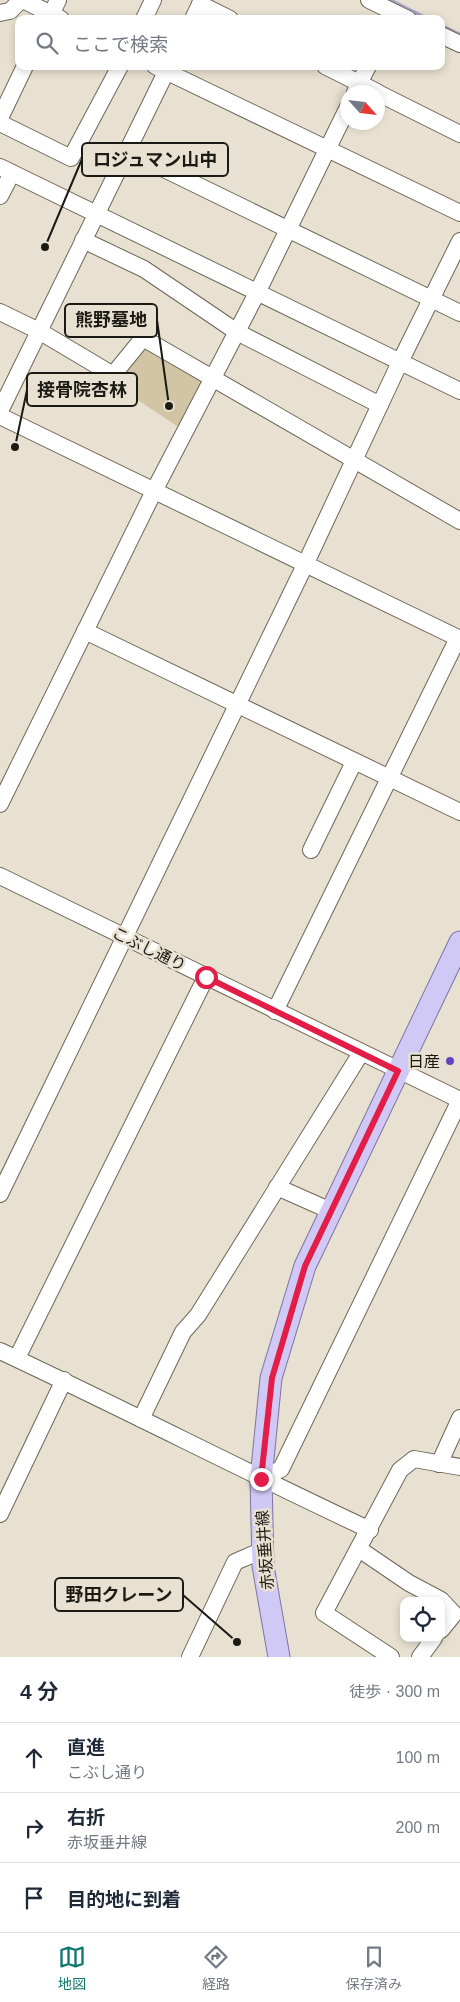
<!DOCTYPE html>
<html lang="ja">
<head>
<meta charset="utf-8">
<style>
  body { margin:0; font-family:Arial,"Noto Sans JP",sans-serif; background:#f2f2f3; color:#1f2937 }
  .controls { position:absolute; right:15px; bottom:15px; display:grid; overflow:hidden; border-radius:10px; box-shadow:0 2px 8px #0003 }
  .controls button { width:45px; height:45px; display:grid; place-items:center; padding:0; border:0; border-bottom:1px solid #e0e1e3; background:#fff; color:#1f2937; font:25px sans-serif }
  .compass { position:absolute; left:340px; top:85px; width:45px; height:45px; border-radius:50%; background:#fff; box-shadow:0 2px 8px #0003; rotate:117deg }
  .stop { position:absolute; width:15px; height:15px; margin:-11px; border:4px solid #e11d48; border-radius:50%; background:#fff }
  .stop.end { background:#e11d48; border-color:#fff; box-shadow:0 1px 5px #0008 }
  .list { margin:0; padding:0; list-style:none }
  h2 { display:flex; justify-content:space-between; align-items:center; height:65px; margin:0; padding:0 20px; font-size:21px }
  h2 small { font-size:16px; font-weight:400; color:#747a83 }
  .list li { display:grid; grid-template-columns:32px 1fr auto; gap:15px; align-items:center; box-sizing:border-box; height:70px; padding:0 20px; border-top:1px solid #e0e1e3 }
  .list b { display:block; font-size:19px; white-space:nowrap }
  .list p { margin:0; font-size:16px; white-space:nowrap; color:#747a83 }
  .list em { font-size:16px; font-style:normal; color:#747a83 }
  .icon { flex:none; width:28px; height:28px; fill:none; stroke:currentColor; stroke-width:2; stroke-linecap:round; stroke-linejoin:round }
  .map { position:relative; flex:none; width:460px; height:1657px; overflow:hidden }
  .search { position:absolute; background:#fff; box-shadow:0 2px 8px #0003; left:15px; right:15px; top:15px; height:55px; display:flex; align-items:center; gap:12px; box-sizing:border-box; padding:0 18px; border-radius:10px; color:#747a83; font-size:19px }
  .sheet { height:275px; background:#fff }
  nav { display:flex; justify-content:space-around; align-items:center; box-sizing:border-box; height:70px; border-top:1px solid #e0e1e3; background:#fff; font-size:14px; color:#747a83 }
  nav a { display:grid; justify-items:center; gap:2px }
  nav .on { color:#0f766e }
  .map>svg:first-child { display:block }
  .green { fill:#d1c5a5 }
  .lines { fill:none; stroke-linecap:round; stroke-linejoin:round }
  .stream { stroke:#a8a3c7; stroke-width:4.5 }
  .minor-casing { stroke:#6d6758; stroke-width:18 }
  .major-casing { stroke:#7d74a2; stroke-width:23 }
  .minor { stroke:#fff; stroke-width:16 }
  .major { stroke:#d0c9f5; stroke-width:21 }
  .route { stroke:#e11d48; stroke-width:6 }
  .poi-dot { fill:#6543bc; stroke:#e8e1d1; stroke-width:2 }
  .labels { text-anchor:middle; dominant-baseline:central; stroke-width:5; stroke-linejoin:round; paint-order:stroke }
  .street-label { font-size:16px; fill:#1c1a14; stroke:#e8e1d1 }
  .poi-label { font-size:16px; fill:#1c1a14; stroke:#e8e1d1; text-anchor:end }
  .leader { fill:none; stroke:#1c1a14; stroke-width:2 }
  .callout-dot { fill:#1c1a14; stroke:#e8e1d1; stroke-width:2 }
  .callout { fill:#e8e1d1; stroke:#1c1a14; stroke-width:2 }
  .callout-label { font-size:18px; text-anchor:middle; font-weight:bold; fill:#1c1a14 }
</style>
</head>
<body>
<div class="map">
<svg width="460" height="1657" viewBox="0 0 460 1657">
  <rect width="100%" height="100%" fill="#e8e1d1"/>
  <!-- green -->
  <path class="green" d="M143 344 205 376 180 428 112 383Z"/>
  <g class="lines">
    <!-- stream -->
    <g class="stream">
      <path d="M389 0 427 19"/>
      <path d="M441 26 460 35"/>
    </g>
    <!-- minor casing -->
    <g class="minor-casing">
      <g id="minor">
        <path d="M23 0 61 19"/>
        <path d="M369 0 408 19"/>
        <path d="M200 4 230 19"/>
        <path d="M0 13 10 11 21 0"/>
        <path d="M49 19 58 0"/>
        <path d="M144 19 153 0"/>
        <path d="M193 19 202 0"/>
        <path d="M441 35 460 44"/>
        <path d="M155 66 460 213"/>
        <path d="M325 66 377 92"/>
        <path d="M355 92 368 66"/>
        <path d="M378 93 460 134"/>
        <path d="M0 118 25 66"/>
        <path d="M0 123 71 158 120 66"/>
        <path d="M127 151 460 313"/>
        <path d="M0 167 460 391"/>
        <path d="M0 196 12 173"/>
        <path d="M83 240 144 269 237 332 380 405"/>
        <path d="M0 312 39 331 113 375 143 338 460 521"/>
        <path d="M0 411 169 66"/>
        <path d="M0 416 460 639"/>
        <path d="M85 631 460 812"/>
        <path d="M0 804 154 491 257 293 348 107"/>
        <path d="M311 850 354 762"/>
        <path d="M0 876 460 1100"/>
        <path d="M275 1011 458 638"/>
        <path d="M277 1187 331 1211"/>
        <path d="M0 1194 305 565 400 362 460 241"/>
        <path d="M0 1351C124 1409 246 1472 370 1530"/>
        <path d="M17 1358 206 977"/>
        <path d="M141 1419 183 1332 198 1315 361 1053"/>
        <path d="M439 1464 460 1418"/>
        <path d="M261 1479 281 1469 460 1100"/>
        <path d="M0 1514 64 1380"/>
        <path d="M359 1549 409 1583 441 1600 454 1614 441 1630"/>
        <path d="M190 1657 235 1562 263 1550"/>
        <path d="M391 1657 324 1613 400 1470 414 1459 460 1467"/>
        <path d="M420 1657 434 1638"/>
      </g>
    </g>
    <!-- major casing -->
    <g class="major-casing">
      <path id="major" d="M279 1657 263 1566 261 1479 271 1378 305 1266 460 942"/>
    </g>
    <!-- minor -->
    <use href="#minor" class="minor"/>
    <!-- major -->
    <use href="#major" class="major"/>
  </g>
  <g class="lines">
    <!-- route -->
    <path class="route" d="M206 977 398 1071 305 1266 272 1378 261 1479"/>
  </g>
  <!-- markers -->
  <circle class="poi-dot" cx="450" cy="1061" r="5"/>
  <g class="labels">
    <!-- street labels -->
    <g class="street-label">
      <text transform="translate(149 949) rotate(26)">こぶし通り</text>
      <text transform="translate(265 1550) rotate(-94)">赤坂垂井線</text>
    </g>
    <!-- poi labels -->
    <g class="poi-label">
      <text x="440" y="1061">日産</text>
    </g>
  </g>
  <!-- callouts -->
  <path class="leader" d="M45 247L82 159M169 406L157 320M15 447L27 390M237 1642L183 1595"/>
  <g class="callout-dot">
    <circle cx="45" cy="247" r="5"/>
    <circle cx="169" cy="406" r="5"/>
    <circle cx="15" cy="447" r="5"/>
    <circle cx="237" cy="1642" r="5"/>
  </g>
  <g class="callout">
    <rect x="82" y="143" width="146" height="33" rx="5"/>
    <rect x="65" y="304" width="92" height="33" rx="5"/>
    <rect x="27" y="373" width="110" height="33" rx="5"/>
    <rect x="55" y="1578" width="128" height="33" rx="5"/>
  </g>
  <g class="callout-label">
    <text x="155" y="166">ロジュマン山中</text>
    <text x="111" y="326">熊野墓地</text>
    <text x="82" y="396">接骨院杏林</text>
    <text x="119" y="1601">野田クレーン</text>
  </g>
</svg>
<div class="controls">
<button><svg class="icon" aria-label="locate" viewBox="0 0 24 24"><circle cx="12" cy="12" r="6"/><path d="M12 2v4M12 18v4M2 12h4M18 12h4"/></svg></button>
</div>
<svg class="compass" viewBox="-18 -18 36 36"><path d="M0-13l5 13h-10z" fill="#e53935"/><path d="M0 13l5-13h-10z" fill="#747a83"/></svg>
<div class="stop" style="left:206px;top:977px"></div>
<div class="stop end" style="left:261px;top:1479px"></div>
<div class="search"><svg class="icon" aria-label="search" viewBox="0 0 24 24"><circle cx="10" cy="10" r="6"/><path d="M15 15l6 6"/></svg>ここで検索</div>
</div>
<section class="sheet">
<h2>4 分<small>徒歩 · 300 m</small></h2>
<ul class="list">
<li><svg class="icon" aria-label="ahead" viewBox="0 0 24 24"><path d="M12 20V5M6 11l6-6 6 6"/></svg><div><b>直進</b><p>こぶし通り</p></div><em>100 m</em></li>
<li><svg class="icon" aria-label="right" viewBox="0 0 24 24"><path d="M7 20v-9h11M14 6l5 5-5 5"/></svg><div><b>右折</b><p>赤坂垂井線</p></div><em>200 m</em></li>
<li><svg class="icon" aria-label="arrive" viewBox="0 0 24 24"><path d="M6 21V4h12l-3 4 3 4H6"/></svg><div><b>目的地に到着</b></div></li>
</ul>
</section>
<nav>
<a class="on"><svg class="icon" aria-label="map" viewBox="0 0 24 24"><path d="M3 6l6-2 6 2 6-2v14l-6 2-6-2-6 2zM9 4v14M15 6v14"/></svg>地図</a>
<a><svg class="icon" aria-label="directions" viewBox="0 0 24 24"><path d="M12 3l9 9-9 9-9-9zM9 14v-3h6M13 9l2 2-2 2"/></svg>経路</a>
<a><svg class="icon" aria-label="saved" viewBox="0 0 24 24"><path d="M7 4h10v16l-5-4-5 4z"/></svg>保存済み</a>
</nav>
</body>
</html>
